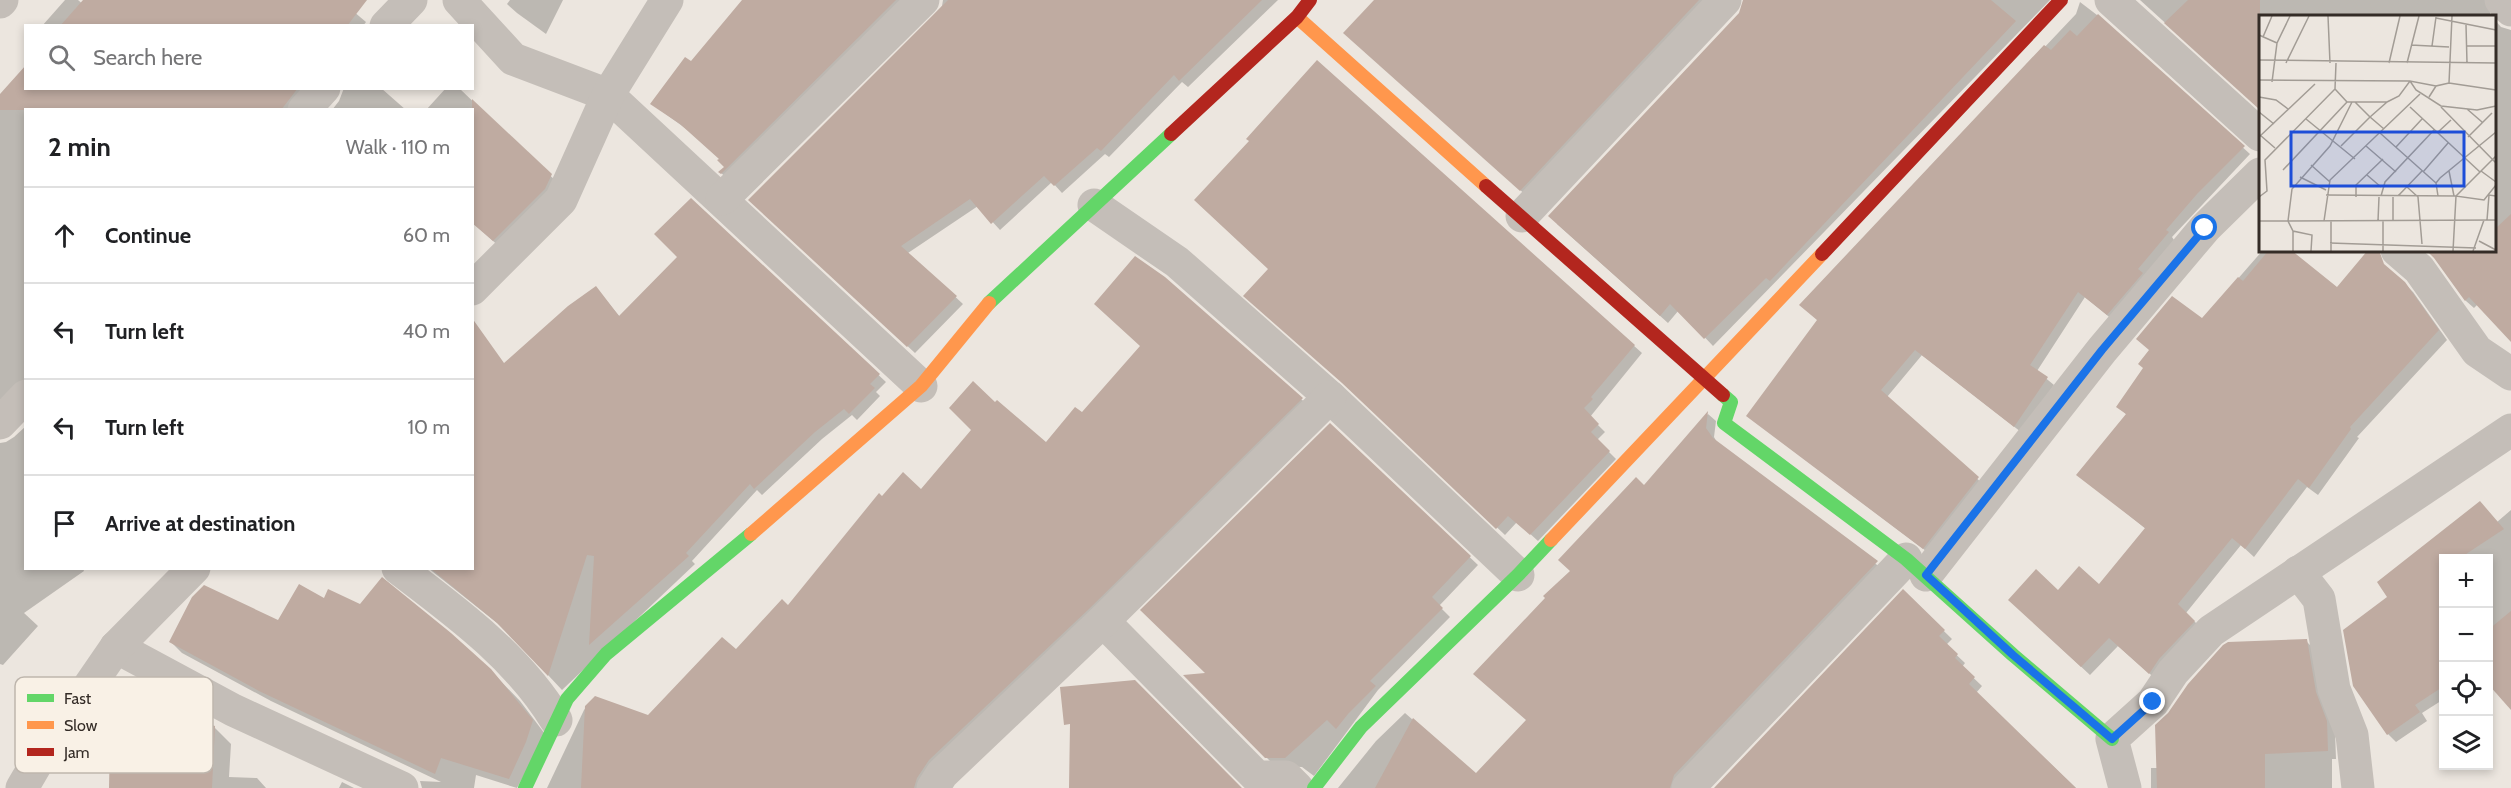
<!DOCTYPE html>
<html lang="en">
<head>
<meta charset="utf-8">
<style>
  body { margin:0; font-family:Cabin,sans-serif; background:#f2f2f2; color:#202124 }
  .controls { position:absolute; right:18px; bottom:18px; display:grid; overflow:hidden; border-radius:0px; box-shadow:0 3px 9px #0003 }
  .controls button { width:54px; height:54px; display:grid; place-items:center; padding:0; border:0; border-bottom:2px solid #e0e0e0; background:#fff; color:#202124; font:30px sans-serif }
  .stop { position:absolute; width:18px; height:18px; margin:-14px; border:4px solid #1a73e8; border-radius:50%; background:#fff }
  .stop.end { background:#1a73e8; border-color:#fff; box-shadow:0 2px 6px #0008 }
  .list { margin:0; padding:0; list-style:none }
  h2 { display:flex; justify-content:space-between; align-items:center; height:78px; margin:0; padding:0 24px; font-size:26px }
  h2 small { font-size:20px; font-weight:400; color:#757577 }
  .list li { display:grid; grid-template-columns:39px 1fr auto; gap:18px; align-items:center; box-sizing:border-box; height:96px; padding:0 24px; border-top:2px solid #e0e0e0 }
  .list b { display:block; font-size:22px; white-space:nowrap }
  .list em { font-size:20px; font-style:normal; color:#757577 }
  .icon { flex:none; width:33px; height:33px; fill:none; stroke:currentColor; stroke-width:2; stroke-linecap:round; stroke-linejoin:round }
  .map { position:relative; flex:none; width:2511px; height:788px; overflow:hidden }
  .search { position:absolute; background:#fff; box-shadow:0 3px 9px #0003; left:24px; top:24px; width:450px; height:66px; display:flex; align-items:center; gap:15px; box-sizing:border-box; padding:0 21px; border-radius:0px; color:#757577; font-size:22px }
  .panel { position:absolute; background:#fff; box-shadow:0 3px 9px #0003; left:24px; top:108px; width:450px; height:462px; border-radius:0px }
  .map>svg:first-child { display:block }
  .shadow { fill:#0003 }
  .building { fill:#bfaba1 }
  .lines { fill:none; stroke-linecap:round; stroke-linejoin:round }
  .street { stroke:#c4beb8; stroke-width:33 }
  .fast { stroke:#63d668; stroke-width:14 }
  .slow { stroke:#ff974d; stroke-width:14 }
  .jam { stroke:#b3261e; stroke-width:14 }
  .route { stroke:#1a73e8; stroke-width:8 }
  .inset-road { fill:none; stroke:#a29c95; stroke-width:1.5 }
  .view { fill:#1d4ed8; fill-opacity:0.15; stroke:#1d4ed8; stroke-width:3 }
  .inset-edge { fill:none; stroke:#342c27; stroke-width:3 }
  .key { fill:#f9f1e6; stroke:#beb6ad; stroke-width:1.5 }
  .key-label { font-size:16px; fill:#342c27 }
</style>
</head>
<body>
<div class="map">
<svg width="2511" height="788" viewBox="0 0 2511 788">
  <rect width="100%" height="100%" fill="#ece6df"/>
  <!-- shadow -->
  <g class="shadow">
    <path d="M65 0H78L91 11 101 0H340L366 22 363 26H42Z"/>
    <path d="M510 0H563L546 34 517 13 507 4Z"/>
    <path d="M754 0H911L729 180 720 172 726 167 720 159 689 131 652 104Z"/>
    <path d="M943 0H1278L1188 87 1182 82 1109 157 1105 154 1062 193 1052 182 1000 230 978 206 908 253 963 304 915 353 757 207 942 6Z"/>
    <path d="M1377 0H1714L1528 197 1352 40Z"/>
    <path d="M1745 0H2050L1713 346 1679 310 1668 323 1557 224 1740 14Z"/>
    <path d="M2140 0H2492L2490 14 2492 16H2260V109Z"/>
    <path d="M2080 2 2097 15 2250 154 2172 237 2174 240 2114 321 2085 297 2037 371 2054 385 2021 432 1922 355 1887 397 1984 485 1930 554 1755 422 1819 321 1801 305 2076 14Z"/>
    <path d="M2494 19 2501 27 2511 30V338L2478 304 2474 308 2466 301 2437 260 2494 250Z"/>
    <path d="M1317 62 1642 353 1590 417 1605 432 1597 440 1616 459 1538 541 1517 522 1505 535 1352 390 1269 269 1251 141Z"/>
    <path d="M26 88H316L298 110H26V390L0 415V96Z"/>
    <path d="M344 88H381L406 110H332L339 101Z"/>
    <path d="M446 88H459L560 185 503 250 472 222V110H426Z"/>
    <path d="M691 200 886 382 876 392 880 396 857 420 852 415 822 439 762 495 757 490 692 561 695 564 562 690 506 630 428 568H472L596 288 620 317 679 257Z"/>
    <path d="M2263 250H2289L2337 289 2404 283 2413 292 2447 340 2357 437 2359 438 2318 495 2307 487 2254 557 2241 545 2186 613 2203 630 2158 681 2118 646 2090 675 2018 608 2058 592 2099 587 2146 529 2078 474 2127 415 2118 406 2202 320Z"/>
    <path d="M1301 399 1309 406 924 788H547L584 710 595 697 648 717 736 651 789 607 882 498 921 491 995 404 1046 445 1082 414Z"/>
    <path d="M1708 414 1716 421 1714 437 1718 444 1885 571 1680 788H1338L1376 741 1405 713 1476 775 1527 720 1572 571Z"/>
    <path d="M1330 425 1478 565 1439 606 1450 617 1378 690 1314 776 1302 767 1275 766 1186 677 1208 675Z"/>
    <path d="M26 426V568H83L84 571 24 613 38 626 3 665 0 664V443L6 442 14 437Z"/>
    <path d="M2511 510V701L2488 682V558H2444V699L2422 713 2427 721 2396 742 2388 734 2389 597 2379 583 2497 522Z"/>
    <path d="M1903 591 1952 639 1946 645 1965 663 1962 667 1982 686 1976 693 2076 788H1716Z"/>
    <path d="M324 601 490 670 520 701 545 734 517 788 476 775 474 788H422L420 781 441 782 271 701 182 653 171 642 279 622Z"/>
    <path d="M2306 641 2315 650 2335 731 2336 759H2332V788H2151V768H2158Z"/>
    <path d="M214 727 231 744 229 777 257 778 266 788H111Z"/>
    <path d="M342 782 354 788H339Z"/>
  </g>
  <!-- building -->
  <g class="building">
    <path d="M83 0H367L347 26H60Z"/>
    <path d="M742 0H896L721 174 718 172 724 167 717 160 719 159 680 124 650 104 685 57 691 61Z"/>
    <path d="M948 0H1262L1179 81 1174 75 1101 151 1097 148 1054 186 1044 176 991 224 970 199 901 246 957 296 907 347 748 200Z"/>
    <path d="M1374 0H1699L1520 191 1343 33Z"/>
    <path d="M1743 0H1991L2016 21 1770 281 1766 278 1704 339 1670 304 1660 316 1548 216 1739 13Z"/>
    <path d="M2188 0H2260V110L2164 23Z"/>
    <path d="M2098 14 2245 146 2197 194 2166 230 2169 232 2138 269 2143 273 2107 315 2078 292 2030 365 2048 377 2014 427 1915 350 1881 390 1979 477 1923 549 1746 416 1817 320 1799 305 2044 45 2051 50 2070 30 2077 36Z"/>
    <path d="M1317 60 1635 345 1591 397 1593 399 1584 408 1599 424 1591 432 1610 451 1530 535 1508 516 1496 529 1342 383 1243 296 1268 269 1194 200 1249 141 1246 139Z"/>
    <path d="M26 65V88H298L281 110H0V94Z"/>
    <path d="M472 99 552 174 545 189 493 241 472 223Z"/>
    <path d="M691 198 880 374 870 384 875 388 849 414 844 409 815 432 754 489 750 484 686 553 689 556 589 645 594 556 587 555 548 676 497 623 430 568H472V318L504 363 568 306 596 286 619 316 677 257 654 234Z"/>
    <path d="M2511 214V342L2469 297 2465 301 2434 258 2426 250H2494V230Z"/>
    <path d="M2269 250H2291L2337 287 2368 250H2379L2384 264 2405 282 2439 330 2350 427 2351 429 2309 488 2298 479 2245 549 2232 538 2178 604 2195 621 2159 659 2149 674 2109 638 2081 667 2008 600 2036 569 2058 590 2079 566 2099 584 2145 528 2076 475 2126 414 2116 407 2143 368 2138 364 2149 350 2136 339 2172 296 2202 318 2238 277 2243 281Z"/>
    <path d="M1135 256 1165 277 1303 398 1090 608 929 760 917 778 914 788H581L585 706 595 696 648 715 722 637 736 649 782 599 788 605 879 493 882 496 903 472 921 489 971 430 949 408 973 381 995 402 997 400 1046 442 1075 407 1082 412 1140 346 1094 304Z"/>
    <path d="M1708 411 1706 428 1713 438 1878 561 1674 775 1670 788H1375L1413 718 1476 773 1526 720 1473 674 1545 598 1543 596 1570 571 1558 560 1636 477 1644 485Z"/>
    <path d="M1330 423 1471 556 1432 597 1443 608 1370 681 1376 686 1348 714 1336 729 1327 720 1285 758H1265L1183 675 1205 673 1140 610Z"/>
    <path d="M2480 501 2504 529 2460 558H2444V686L2415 705 2420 712 2387 735 2353 686 2343 630 2387 597 2377 582Z"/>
    <path d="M382 577 451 633 491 669 533 720 526 742 509 779 441 758 435 774 259 691 169 642 192 597 204 585 278 620 299 584 324 598 328 589 360 604Z"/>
    <path d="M1903 589 1945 630 1939 636 1958 654 1955 658 1975 677 1969 684 2076 788H1714Z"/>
    <path d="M2511 611V710L2488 684V630Z"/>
    <path d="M2307 639 2316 692 2327 721 2328 751 2265 754V788H2157L2155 725 2168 713 2188 684 2223 645 2228 642Z"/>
    <path d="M1135 680 1242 788H1069L1070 724 1064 725 1060 687Z"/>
    <path d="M111 694 215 726 212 788H109Z"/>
  </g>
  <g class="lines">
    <!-- street -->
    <g class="street">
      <path d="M459 0 513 59 608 95 921 386"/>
      <path d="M2111 0 2260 135"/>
      <path d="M2501 0 2511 10"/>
      <path d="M0 2 2 0"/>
      <path d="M386 26 411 0"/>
      <path d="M304 110 324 88"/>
      <path d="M722 199 923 0"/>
      <path d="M1094 205 1177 262 1330 397 1518 575"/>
      <path d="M1522 216 1725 0"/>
      <path d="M2397 250 2419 269 2477 351 2511 374"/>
      <path d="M472 289 561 200 608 95 667 0"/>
      <path d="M0 423 26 396"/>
      <path d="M398 568C456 612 518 657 556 720"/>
      <path d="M2298 572 2319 599 2334 689 2352 735 2358 788"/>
      <path d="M1926 575 2102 350 2205 228 2260 174"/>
      <path d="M1103 621 1257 777H1286L1297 788"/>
      <path d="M116 647 233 710 402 788"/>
      <path d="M22 788 39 759 116 647 194 568"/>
      <path d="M933 788 942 774 1103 621 1330 397"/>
      <path d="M1688 788 1906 559"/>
      <path d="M2125 788 2112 739 2153 702 2173 672 2211 631 2511 430"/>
    </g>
    <!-- fast -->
    <g class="fast">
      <path d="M989 303 1171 134"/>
      <path d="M1723 395 1731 402 1724 423 1906 559 2013 655 2112 739"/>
      <path d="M525 788 567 699 606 654 751 534"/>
      <path d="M1314 788 1361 727 1518 575 1551 540"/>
    </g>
    <!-- slow -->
    <g class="slow">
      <path d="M1297 17 1486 186"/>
      <path d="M751 534 921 386 989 303"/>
      <path d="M1551 540 1822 254"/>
    </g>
    <!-- jam -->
    <g class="jam">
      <path d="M1171 134 1297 17 1310 0"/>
      <path d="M1486 186 1723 395"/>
      <path d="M1822 254 2061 0"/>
    </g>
  </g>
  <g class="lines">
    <!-- route -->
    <path class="route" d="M2153 702 2112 739 2013 655 1926 575 2102 350 2205 228"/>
  </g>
  <!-- overview -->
  <g transform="translate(2259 15)">
    <rect width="237" height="237" fill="#ece6df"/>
    <path class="inset-road" d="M69 1 71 48M177 3 237 15M207 10 208 48M0 20 18 28M4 22 13 1M152 30 190 32M173 31 177 2M208 31H237M0 45 237 48M27 48 50 1M130 48 141 1M148 48 160 1M0 65 151 66 157 75 182 91 218 95 237 91M13 67 18 28 31 1M190 68 193 1M76 74 88 87H128L111 102 96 87M0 82 17 85 29 94M170 82 177 71 190 68 237 75M128 87 140 81 151 66 177 71M151 92 221 157M182 92 237 148M208 94 223 107M0 97 15 109M47 104 96 144M121 118 177 168M178 118 192 105M1 120 16 133M0 122 56 69M209 122 233 98M82 131 111 102 125 114M107 131 137 157M137 132 163 104M52 150 71 167M24 155 88 87M190 156 195 181M222 156 237 167M164 157 189 128M108 160 122 172M41 162 67 175M148 172 159 182 163 229M67 180 197 181 237 141M122 181 126 167 175 115M139 181 163 156M179 181 177 168 181 163 237 117M0 182 8 176 6 145 76 74 77 48M97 182V170L124 144M134 182V206M228 205 230 180 237 181M0 206 237 205M65 206 71 165 161 79M119 206 120 182M124 206V236M220 226 237 235M71 228 217 233M34 236V216M52 236 53 220 34 216 29 206 33 174 71 131 93 87M72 236V206M194 236 197 181 225 185 237 170M214 236 225 205"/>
    <path class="view" d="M32 117H205V171H32Z"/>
    <rect width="237" height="237" class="inset-edge"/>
  </g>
  <!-- legend -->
  <rect x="15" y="677" width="198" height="96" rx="9" class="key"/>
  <rect x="27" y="694" width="27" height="8" fill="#63d668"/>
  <rect x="27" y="721" width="27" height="8" fill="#ff974d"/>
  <rect x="27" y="748" width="27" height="8" fill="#b3261e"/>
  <g class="key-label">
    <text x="64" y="704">Fast</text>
    <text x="64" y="731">Slow</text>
    <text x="64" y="758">Jam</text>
  </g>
</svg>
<div class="controls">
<button>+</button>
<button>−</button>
<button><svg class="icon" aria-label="locate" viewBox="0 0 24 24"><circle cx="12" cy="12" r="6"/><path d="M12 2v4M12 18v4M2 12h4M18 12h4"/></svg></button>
<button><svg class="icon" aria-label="layers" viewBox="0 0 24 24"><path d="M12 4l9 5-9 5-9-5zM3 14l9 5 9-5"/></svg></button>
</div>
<div class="stop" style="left:2205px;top:228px"></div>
<div class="stop end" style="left:2153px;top:702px"></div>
<div class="search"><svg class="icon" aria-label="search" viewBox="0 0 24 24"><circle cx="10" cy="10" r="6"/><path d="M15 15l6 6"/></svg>Search here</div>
<section class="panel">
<h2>2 min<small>Walk · 110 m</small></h2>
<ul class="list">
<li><svg class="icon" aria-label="ahead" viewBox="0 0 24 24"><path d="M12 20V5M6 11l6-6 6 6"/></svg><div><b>Continue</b></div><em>60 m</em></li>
<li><svg class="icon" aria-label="left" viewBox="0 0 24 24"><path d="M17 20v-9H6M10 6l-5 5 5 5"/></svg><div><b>Turn left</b></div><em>40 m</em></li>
<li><svg class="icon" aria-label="left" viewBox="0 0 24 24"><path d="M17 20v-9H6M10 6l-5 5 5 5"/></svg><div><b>Turn left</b></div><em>10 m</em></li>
<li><svg class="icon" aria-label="arrive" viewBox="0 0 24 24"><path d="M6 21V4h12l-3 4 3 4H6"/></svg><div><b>Arrive at destination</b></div></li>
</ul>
</section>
</div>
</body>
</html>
